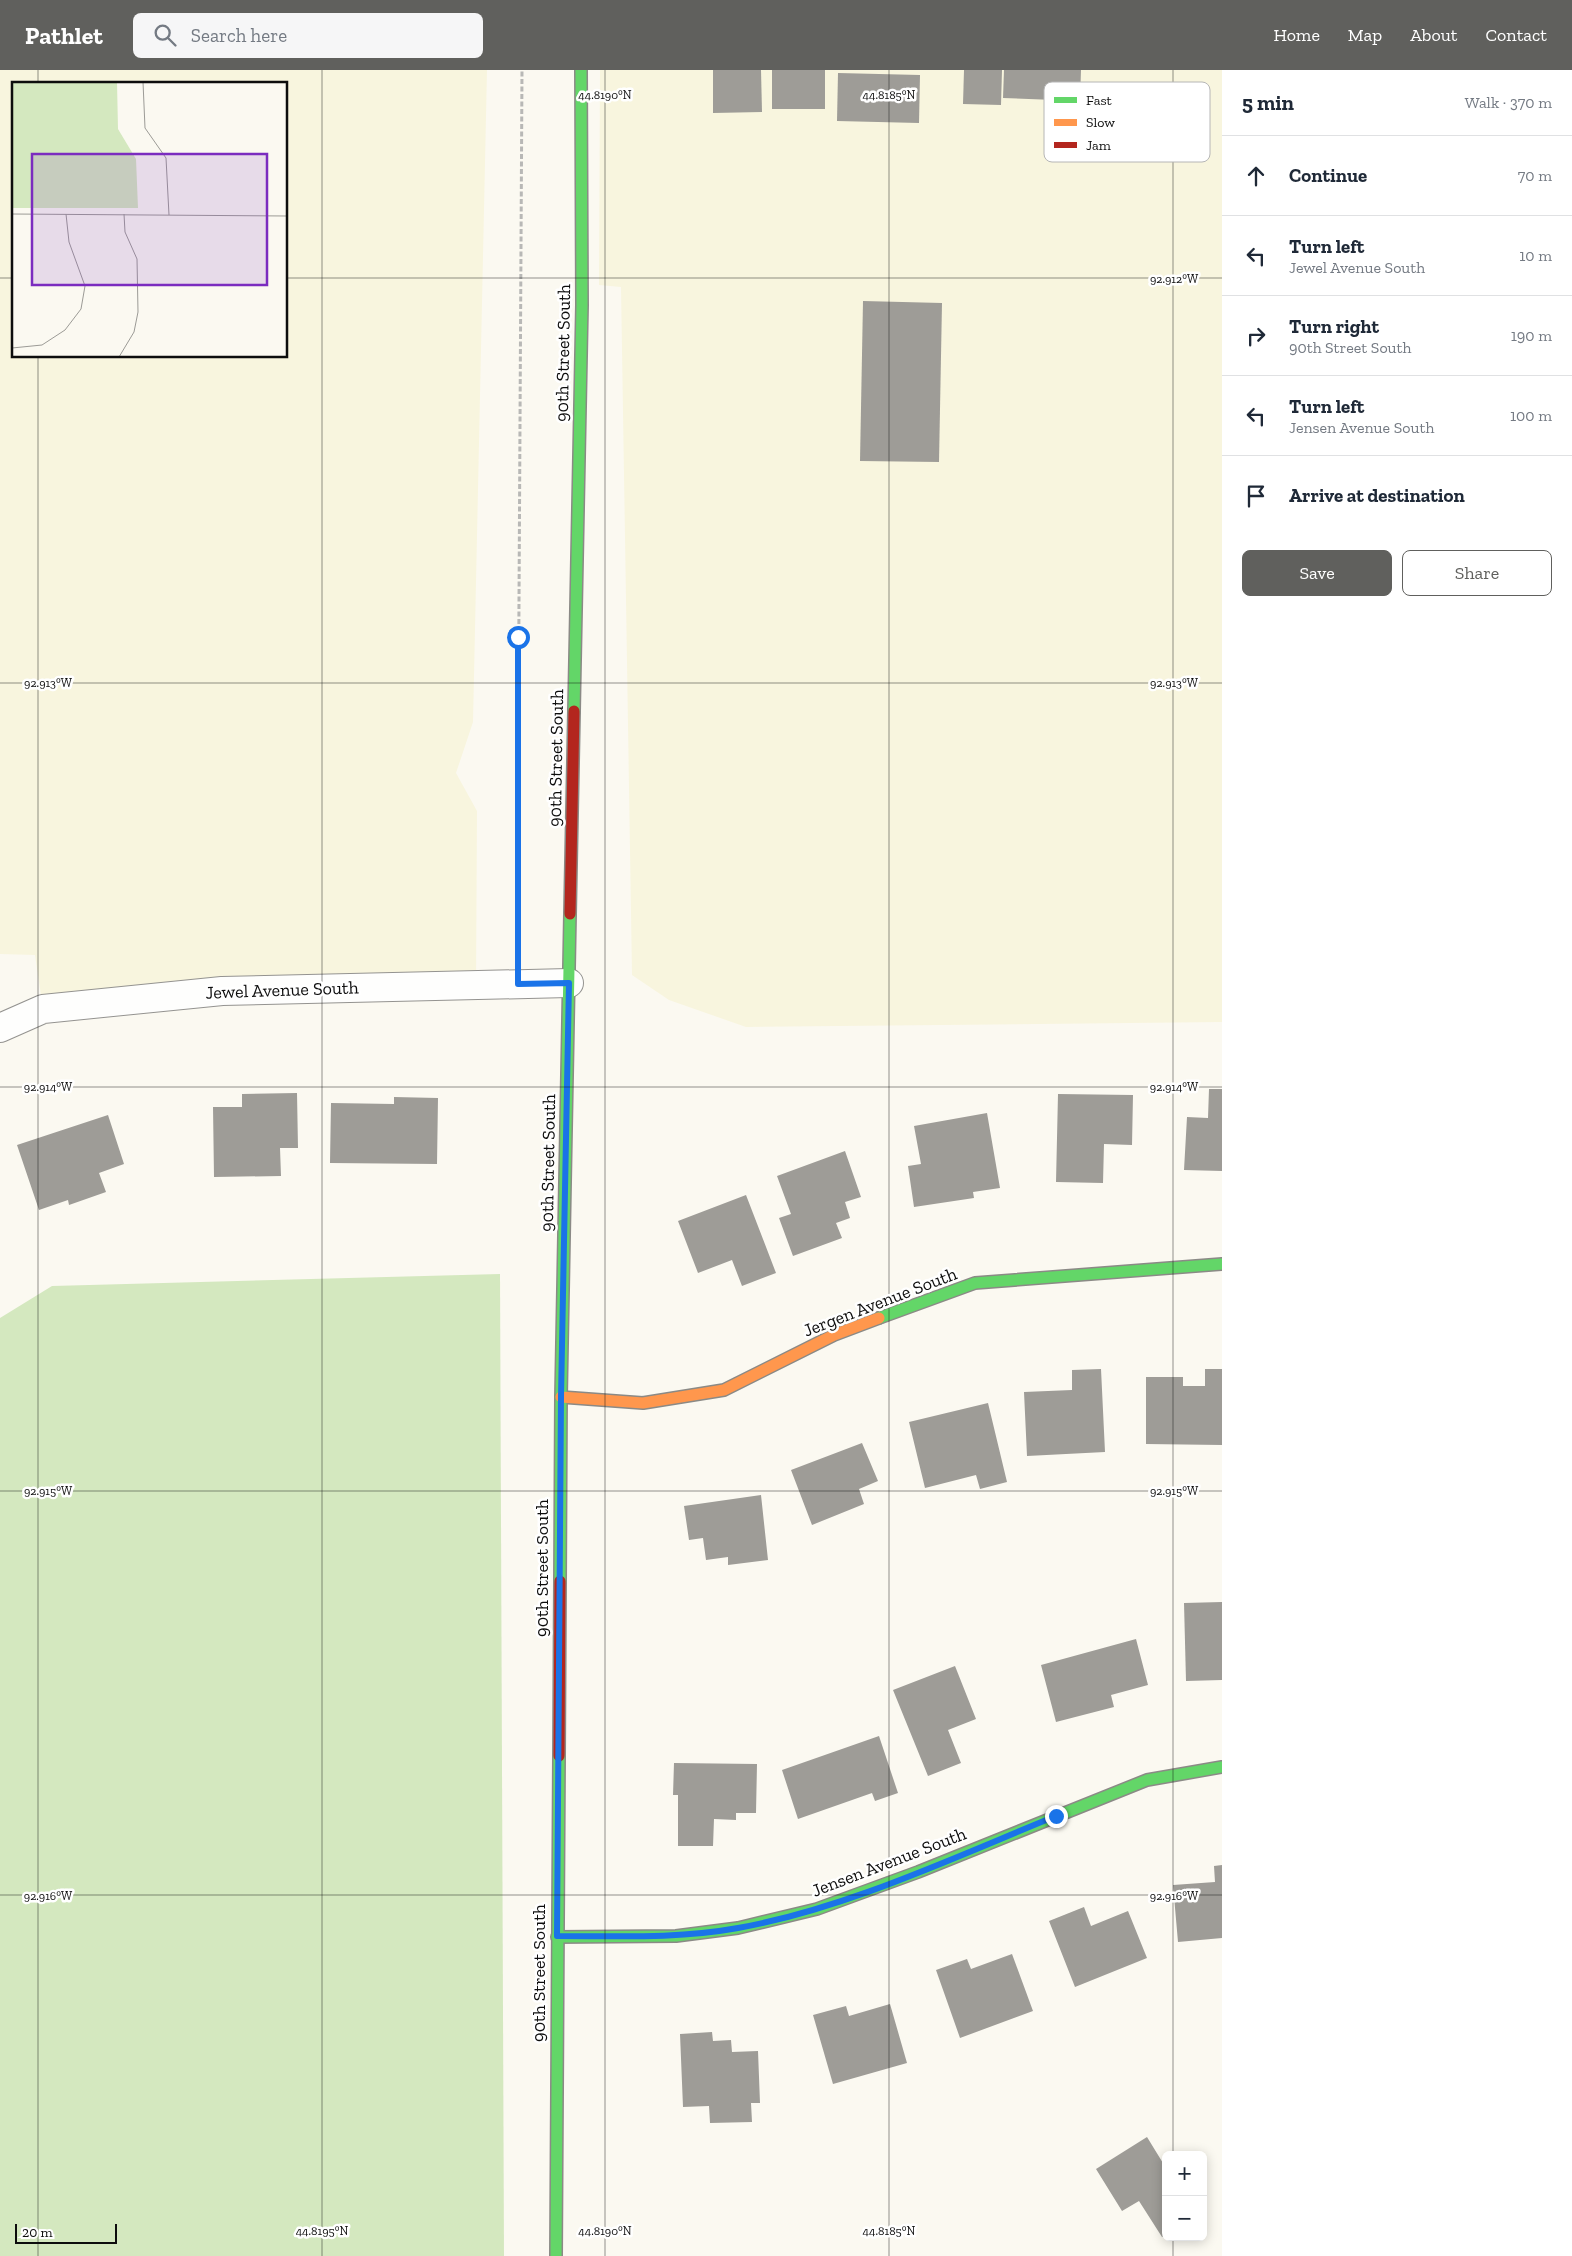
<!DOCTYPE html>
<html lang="en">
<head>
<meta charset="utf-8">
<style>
  body { margin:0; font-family:"Zilla Slab",serif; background:#f6f6f7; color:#1f2937 }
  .controls { position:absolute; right:15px; bottom:15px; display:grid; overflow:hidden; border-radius:8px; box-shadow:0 2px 12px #0003 }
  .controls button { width:45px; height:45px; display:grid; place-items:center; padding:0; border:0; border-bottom:1px solid #e0e1e3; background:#fff; color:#1f2937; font:25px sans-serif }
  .scale { position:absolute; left:15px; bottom:12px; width:102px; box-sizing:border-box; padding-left:5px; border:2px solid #0d0d0d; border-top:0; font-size:14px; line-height:18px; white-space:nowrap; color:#0d0d0d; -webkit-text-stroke:4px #fff; paint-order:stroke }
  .stop { position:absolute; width:15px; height:15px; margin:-11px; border:4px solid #1a73e8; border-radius:50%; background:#fff }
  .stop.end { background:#1a73e8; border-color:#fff; box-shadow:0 1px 5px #0008 }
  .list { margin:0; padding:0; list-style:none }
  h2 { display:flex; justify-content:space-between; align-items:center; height:65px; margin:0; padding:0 20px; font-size:21px }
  h2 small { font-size:16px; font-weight:400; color:#747a83 }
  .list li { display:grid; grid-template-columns:32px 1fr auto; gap:15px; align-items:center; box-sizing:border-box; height:80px; padding:0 20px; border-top:1px solid #e0e1e3 }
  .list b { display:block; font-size:19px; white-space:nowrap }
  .list p { margin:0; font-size:16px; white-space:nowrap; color:#747a83 }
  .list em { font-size:16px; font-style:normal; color:#747a83 }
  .actions { display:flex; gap:10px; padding:15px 20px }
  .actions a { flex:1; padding:11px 0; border:1px solid #60605d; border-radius:8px; text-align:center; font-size:18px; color:#60605d }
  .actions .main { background:#60605d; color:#fff }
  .icon { flex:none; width:28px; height:28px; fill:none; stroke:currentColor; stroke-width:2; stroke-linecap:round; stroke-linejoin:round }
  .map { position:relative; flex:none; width:1222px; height:2186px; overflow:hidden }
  header { display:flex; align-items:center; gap:30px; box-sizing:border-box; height:70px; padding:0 25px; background:#60605d; color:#fff }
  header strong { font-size:24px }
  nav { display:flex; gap:28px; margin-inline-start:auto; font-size:18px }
  .search { width:350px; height:45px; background:#f6f6f7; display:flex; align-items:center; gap:12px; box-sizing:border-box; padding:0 18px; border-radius:8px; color:#747a83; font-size:19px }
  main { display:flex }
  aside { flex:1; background:#fff }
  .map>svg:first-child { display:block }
  .farmland { fill:#f8f5de; fill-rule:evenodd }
  .forest { fill:#d4e8bf }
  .building { fill:#9e9c97 }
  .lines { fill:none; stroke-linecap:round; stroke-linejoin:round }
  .street-casing { stroke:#949390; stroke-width:30 }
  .fast-casing { stroke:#8b8a86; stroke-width:14 }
  .slow-casing { stroke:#8b8a86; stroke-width:14 }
  .jam-casing { stroke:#8b8a86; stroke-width:14 }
  .path { stroke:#b8b8b6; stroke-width:3; stroke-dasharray:5 2.5; stroke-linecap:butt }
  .street { stroke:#fefefd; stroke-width:28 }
  .fast { stroke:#63d668; stroke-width:11 }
  .slow { stroke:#ff974d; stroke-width:11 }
  .jam { stroke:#b3261e; stroke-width:11 }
  .route { stroke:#1a73e8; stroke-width:6 }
  .ticks { fill:none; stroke:#0d0d0d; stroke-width:1; stroke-opacity:0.45 }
  .labels { text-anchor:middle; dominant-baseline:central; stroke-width:5; stroke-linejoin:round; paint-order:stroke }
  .street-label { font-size:18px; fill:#0d0d0d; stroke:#fff }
  .inset-road { fill:none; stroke:#9c9b96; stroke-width:1 }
  .view { fill:#7b2cbf; fill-opacity:0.15; stroke:#7b2cbf; stroke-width:2.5 }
  .inset-edge { fill:none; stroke:#0d0d0d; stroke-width:2.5 }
  .key { fill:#fff; stroke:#b6b6b6; stroke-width:1 }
  .key-label { font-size:14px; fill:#0d0d0d }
  .ticks-label { font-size:12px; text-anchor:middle; fill:#0d0d0d; stroke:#fff; stroke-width:5; stroke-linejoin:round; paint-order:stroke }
</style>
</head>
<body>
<header>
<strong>Pathlet</strong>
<div class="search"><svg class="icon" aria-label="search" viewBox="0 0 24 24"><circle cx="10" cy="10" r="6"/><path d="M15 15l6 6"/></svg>Search here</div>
<nav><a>Home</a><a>Map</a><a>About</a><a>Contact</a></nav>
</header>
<main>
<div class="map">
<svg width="1222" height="2186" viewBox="0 0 1222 2186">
  <rect width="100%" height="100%" fill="#fbf9f1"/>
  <!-- farmland -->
  <g class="farmland">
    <path d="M0 0H487L473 652 456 703 477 741 476 915 43 939 35 885 0 884ZM14 14H286V286H14Z"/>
    <path d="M600 0H1222V952L746 957 669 930 632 905 621 217 599 215Z"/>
  </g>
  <!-- forest -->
  <path class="forest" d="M500 1204 504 2186H0V1248L52 1216Z"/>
  <!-- building -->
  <g class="building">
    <path d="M713 0H761L762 42 713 43Z"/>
    <rect x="772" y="0" width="53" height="39"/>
    <path d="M964 0H1002L1001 35 963 34Z"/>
    <path d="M1004 0H1081L1080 31 1003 28Z"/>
    <path d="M838 3 920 5 919 53 837 51Z"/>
    <path d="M863 231 942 233 939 392 860 391Z"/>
    <path d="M1209 1019H1222V1101L1184 1100 1187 1047 1208 1048Z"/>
    <path d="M297 1023 298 1078H280L281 1106 214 1107 213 1037H242V1024Z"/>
    <path d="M1058 1024 1133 1025 1132 1075 1104 1074 1103 1113 1056 1112Z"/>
    <path d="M394 1027 438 1028 437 1094 330 1093 331 1033 394 1034Z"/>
    <path d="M987 1043 1000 1118 973 1122 974 1128 914 1137 908 1096 921 1094 914 1056Z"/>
    <path d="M108 1045 124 1094 99 1103 106 1122 69 1135 68 1130 39 1140 17 1075Z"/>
    <path d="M845 1081 861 1127 845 1132 850 1148 836 1153 842 1168 793 1186 779 1148 791 1144 777 1106Z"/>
    <path d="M746 1125 776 1203 742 1216 732 1190 698 1203 678 1151Z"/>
    <path d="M1101 1299 1105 1382 1027 1386 1024 1322 1072 1320V1300Z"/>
    <path d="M1205 1299H1222V1375L1146 1374V1307H1183V1316H1205Z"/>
    <path d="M988 1333 1007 1412 980 1419 976 1405 925 1418 909 1352Z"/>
    <path d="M862 1373 878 1411 859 1419 864 1434 812 1455 791 1400Z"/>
    <path d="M761 1425 768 1490 728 1495V1487L706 1490 703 1468 689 1470 684 1436Z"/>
    <path d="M1222 1532V1610L1186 1611 1184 1533Z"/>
    <path d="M1136 1569 1148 1615 1111 1625 1114 1637 1056 1652 1041 1595Z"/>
    <path d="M955 1596 976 1649 948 1660 961 1693 928 1706 893 1620Z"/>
    <path d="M879 1666 898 1723 875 1731 872 1723 798 1749 782 1700Z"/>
    <path d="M674 1693 757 1694 756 1743H736V1750L714 1749 713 1776H678V1725H673Z"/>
    <path d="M1222 1795V1868L1178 1872 1173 1815 1215 1812 1214 1796Z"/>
    <path d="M1084 1837 1091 1856 1128 1841 1147 1888 1075 1917 1049 1851Z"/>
    <path d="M1012 1884 1033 1941 960 1968 936 1900 967 1889 971 1899Z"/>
    <path d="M890 1934 907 1993 833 2014 813 1945 846 1936 849 1946Z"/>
    <path d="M712 1962 713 1971 731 1970 732 1982 758 1981 760 2033H751L752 2052 710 2053 709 2036 683 2037 680 1964Z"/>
    <path d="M1147 2067 1166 2098V2165L1162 2167 1139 2131 1122 2141 1096 2099Z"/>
  </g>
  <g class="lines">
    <!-- street casing -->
    <g class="street-casing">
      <path id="street" d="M0 958 43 939 222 921 569 913"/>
    </g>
    <!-- fast casing -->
    <g class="fast-casing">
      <g id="fast">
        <path d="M574 641 582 235 581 0"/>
        <path d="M879 1248 975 1213 1222 1194"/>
        <path d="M560 1511 561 1327 570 844"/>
        <path d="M557 1867 676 1866 738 1858 817 1839 918 1802 1147 1710 1222 1697"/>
        <path d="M556 2186 559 1686"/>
      </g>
    </g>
    <!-- slow casing -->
    <g class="slow-casing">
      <path id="slow" d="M561 1327 643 1333 724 1320 834 1265 879 1248"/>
    </g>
    <!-- jam casing -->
    <g class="jam-casing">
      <g id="jam">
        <path d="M570 844 574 641"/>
        <path d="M559 1686 560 1511"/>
      </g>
    </g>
    <!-- path -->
    <path class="path" d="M517 884 522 0"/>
    <!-- street -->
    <use href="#street" class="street"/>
    <!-- fast -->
    <use href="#fast" class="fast"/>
    <!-- slow -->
    <use href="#slow" class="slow"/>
    <!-- jam -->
    <use href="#jam" class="jam"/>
  </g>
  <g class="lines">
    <!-- route -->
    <path class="route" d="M518 567V914L569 913 561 1327 557 1866C617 1866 678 1869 738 1858 845 1839 955 1787 1056 1746"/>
  </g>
  <!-- ticks -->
  <path class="ticks" d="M38 0V14M322 0V2186M605 0V2186M889 0V2186M1173 0V2085M0 208H14M286 208H1222M38 286V2186M0 613H1222M0 1017H1222M0 1421H1222M0 1825H1222M1173 2167V2186"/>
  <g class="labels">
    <!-- street labels -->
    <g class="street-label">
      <text transform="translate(563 283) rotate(-89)">90th Street South</text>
      <text transform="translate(556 688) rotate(-89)">90th Street South</text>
      <text transform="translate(282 920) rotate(-2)">Jewel Avenue South</text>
      <text transform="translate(548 1093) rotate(-89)">90th Street South</text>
      <text transform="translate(880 1232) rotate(-21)">Jergen Avenue South</text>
      <text transform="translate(542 1498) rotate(-90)">90th Street South</text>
      <text transform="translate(889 1792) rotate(-21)">Jensen Avenue South</text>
      <text transform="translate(539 1903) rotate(-90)">90th Street South</text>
    </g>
  </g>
  <!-- overview -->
  <g transform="translate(12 12)">
    <rect width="275" height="275" fill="#fbf9f1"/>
    <path d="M0 0H105L106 47 124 77 126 126H0Z" fill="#d4e8bf"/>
    <path class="inset-road" d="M131 0 133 46 154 76 157 133M0 132 275 134M0 266 30 263 53 248 69 227 73 204 57 160 54 132M107 275 122 250 126 230 125 177 113 150 112 132"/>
    <path class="view" d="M20 72H255V203H20Z"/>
    <rect width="275" height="275" class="inset-edge"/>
  </g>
  <!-- legend -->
  <rect x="1044" y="12" width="166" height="80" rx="8" class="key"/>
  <rect x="1054" y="27" width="23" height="6" fill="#63d668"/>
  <rect x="1054" y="49" width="23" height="7" fill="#ff974d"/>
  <rect x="1054" y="72" width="23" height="6" fill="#b3261e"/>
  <g class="key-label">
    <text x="1086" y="35">Fast</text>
    <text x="1086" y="57">Slow</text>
    <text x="1086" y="80">Jam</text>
  </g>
  <g class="ticks-label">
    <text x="605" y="29">44.8190°N</text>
    <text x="889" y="29">44.8185°N</text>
    <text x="1174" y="213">92.912°W</text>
    <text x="1174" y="617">92.913°W</text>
    <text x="48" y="617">92.913°W</text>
    <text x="1174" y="1021">92.914°W</text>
    <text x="48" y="1021">92.914°W</text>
    <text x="1174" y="1425">92.915°W</text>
    <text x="48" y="1425">92.915°W</text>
    <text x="48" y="1830">92.916°W</text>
    <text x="1174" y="1830">92.916°W</text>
    <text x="322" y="2165">44.8195°N</text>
    <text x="605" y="2165">44.8190°N</text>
    <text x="889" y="2165">44.8185°N</text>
  </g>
</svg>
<div class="controls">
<button>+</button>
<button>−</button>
</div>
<div class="scale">20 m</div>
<div class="stop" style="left:518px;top:567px"></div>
<div class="stop end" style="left:1056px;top:1746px"></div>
</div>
<aside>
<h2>5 min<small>Walk · 370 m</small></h2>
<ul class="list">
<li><svg class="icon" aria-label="ahead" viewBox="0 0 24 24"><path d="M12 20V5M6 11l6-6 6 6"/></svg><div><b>Continue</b></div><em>70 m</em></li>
<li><svg class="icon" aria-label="left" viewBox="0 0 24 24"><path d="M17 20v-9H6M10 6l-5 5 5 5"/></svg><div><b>Turn left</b><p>Jewel Avenue South</p></div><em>10 m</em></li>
<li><svg class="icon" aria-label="right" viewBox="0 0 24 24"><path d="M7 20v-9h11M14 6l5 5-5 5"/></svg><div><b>Turn right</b><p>90th Street South</p></div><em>190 m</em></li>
<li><svg class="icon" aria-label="left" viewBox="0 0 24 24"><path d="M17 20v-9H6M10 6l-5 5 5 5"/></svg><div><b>Turn left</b><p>Jensen Avenue South</p></div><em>100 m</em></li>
<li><svg class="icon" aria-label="arrive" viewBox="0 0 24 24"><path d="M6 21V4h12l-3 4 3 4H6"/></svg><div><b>Arrive at destination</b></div></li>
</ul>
<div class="actions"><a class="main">Save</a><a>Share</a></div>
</aside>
</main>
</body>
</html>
